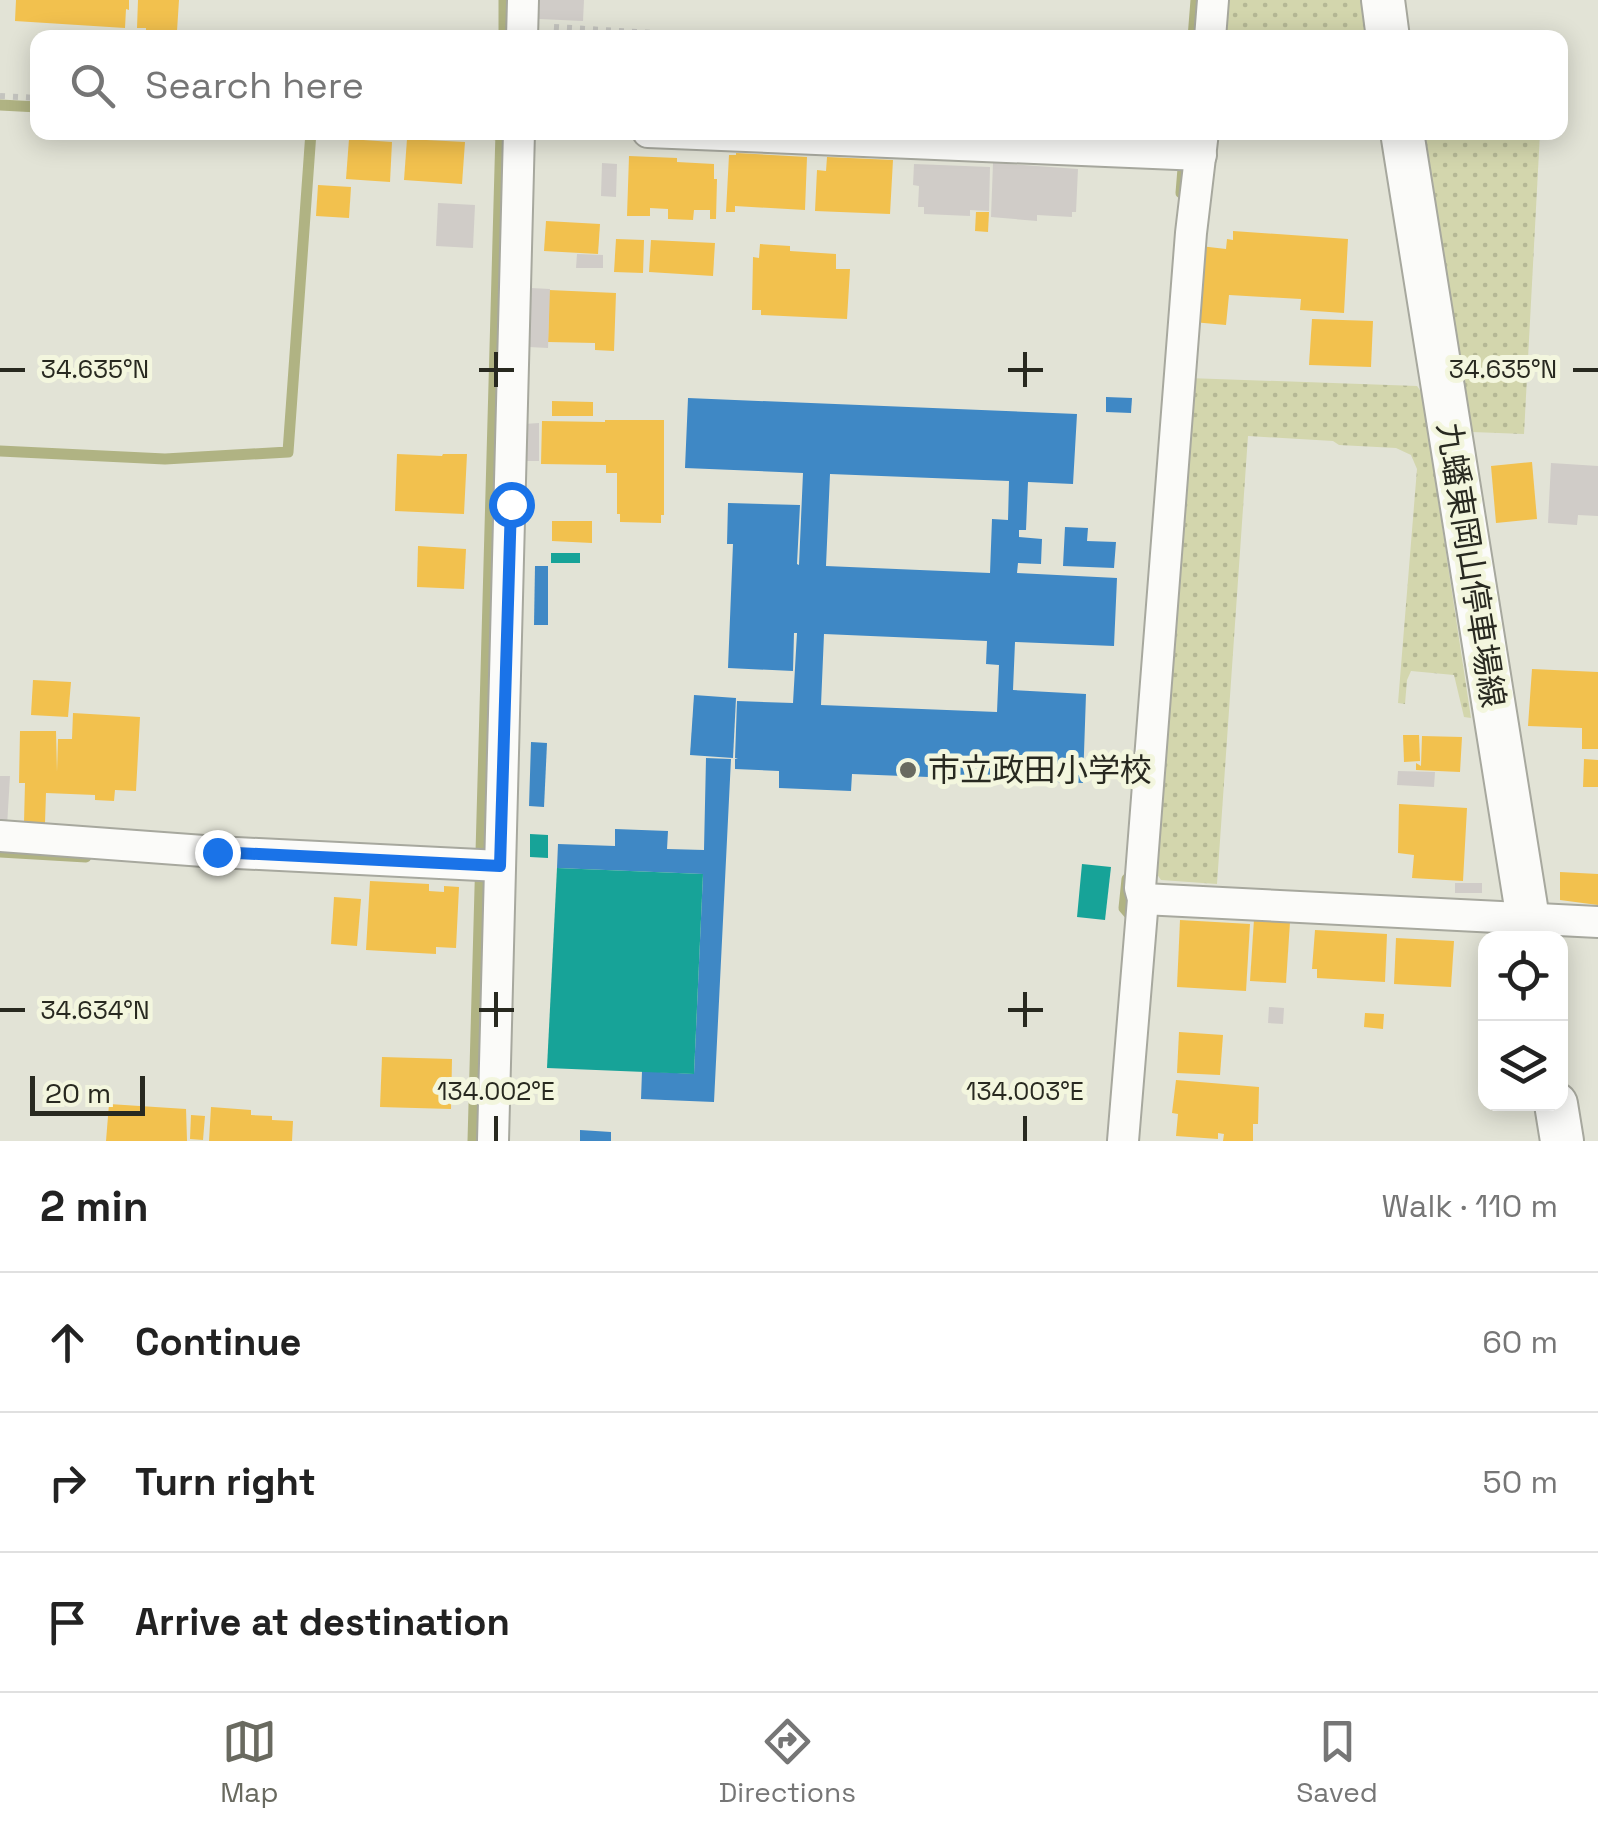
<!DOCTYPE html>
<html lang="en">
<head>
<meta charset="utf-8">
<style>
  body { margin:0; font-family:"Space Grotesk","Noto Sans JP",sans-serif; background:#f2f2f2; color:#222 }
  .controls { position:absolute; right:30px; bottom:30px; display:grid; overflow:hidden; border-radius:20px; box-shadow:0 5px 25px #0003 }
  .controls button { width:90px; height:90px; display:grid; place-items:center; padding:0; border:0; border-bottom:2px solid #e0e0e0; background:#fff; color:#222; font:50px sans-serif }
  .scale { position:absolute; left:30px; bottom:25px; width:115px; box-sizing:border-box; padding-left:10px; border:5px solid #282920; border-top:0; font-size:28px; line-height:35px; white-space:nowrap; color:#282920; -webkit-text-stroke:8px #f3f6de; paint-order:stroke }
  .stop { position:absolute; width:30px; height:30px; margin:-22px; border:8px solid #1a73e8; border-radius:50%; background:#fff }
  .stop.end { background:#1a73e8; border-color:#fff; box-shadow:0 2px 10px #0008 }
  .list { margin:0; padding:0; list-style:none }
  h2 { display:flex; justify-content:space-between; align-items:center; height:130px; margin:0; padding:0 40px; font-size:42px }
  h2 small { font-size:32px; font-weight:400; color:#767676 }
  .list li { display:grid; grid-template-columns:65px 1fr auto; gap:30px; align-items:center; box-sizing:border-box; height:140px; padding:0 40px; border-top:2px solid #e0e0e0 }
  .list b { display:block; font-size:38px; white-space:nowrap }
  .list em { font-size:32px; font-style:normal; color:#767676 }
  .icon { flex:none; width:55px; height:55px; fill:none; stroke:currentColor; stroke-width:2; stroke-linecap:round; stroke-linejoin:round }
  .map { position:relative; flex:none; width:1598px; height:1141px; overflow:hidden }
  .search { position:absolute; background:#fff; box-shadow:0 5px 25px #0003; left:30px; right:30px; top:30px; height:110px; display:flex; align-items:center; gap:25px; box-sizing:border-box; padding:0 35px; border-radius:20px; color:#767676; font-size:38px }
  .sheet { height:550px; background:#fff }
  nav { display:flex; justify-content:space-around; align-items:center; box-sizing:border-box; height:140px; border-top:2px solid #e0e0e0; background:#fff; font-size:28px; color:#767676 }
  nav a { display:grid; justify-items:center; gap:5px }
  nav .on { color:#696a60 }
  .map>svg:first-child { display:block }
  .grass { fill:url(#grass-dots) }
  .homes { fill:#f2c14e }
  .schools { fill:#3f88c5; fill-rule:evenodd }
  .public { fill:#17a398 }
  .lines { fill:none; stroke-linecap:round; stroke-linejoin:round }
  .stream { stroke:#b0b383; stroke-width:11 }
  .building { fill:#d0ccc8 }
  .minor-casing { stroke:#a7a89e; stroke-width:34 }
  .secondary-casing { stroke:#a7a89e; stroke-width:46 }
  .path { stroke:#c4c4bf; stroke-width:6; stroke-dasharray:5 8; stroke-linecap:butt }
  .minor { stroke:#fbfbf9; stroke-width:30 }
  .secondary { stroke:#fbfbf9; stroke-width:42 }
  .route { stroke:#1a73e8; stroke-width:12 }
  .ticks { fill:none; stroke:#282920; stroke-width:4 }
  .poi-dot { fill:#696a60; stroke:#f3f6de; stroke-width:4 }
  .labels { text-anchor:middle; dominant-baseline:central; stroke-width:10; stroke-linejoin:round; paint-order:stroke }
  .street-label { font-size:32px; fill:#282920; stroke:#f3f6de }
  .poi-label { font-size:32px; fill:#282920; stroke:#f3f6de; text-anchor:start }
  .ticks-label { font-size:25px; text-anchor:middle; fill:#282920; stroke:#f3f6de; stroke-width:10; stroke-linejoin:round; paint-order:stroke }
</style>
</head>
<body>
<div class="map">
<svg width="1598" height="1141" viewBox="0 0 1598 1141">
  <defs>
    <pattern id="grass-dots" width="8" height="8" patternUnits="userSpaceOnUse" patternTransform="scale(2.5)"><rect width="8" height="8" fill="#d3d6ad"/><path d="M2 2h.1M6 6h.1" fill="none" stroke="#b5b895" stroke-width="1.8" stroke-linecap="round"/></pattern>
  </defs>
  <rect width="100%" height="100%" fill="#e2e3d6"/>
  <!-- grass -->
  <g class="grass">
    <path d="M1219 0H1361L1366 37H1300L1217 30Z"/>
    <path d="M1425 133H1540L1524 434 1472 432Z"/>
    <path d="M1188 378 1417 386 1422 393 1471 718 1464 717 1454 675 1411 671 1407 680 1405 704 1398 703 1417 469 1411 455 1396 448 1339 445 1333 441 1248 436 1217 884 1161 880 1152 867Z"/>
  </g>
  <!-- homes -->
  <g class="homes">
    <path d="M16 0H129V10L126 9 125 28 15 21Z"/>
    <path d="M138 0H179L177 31H185V38H146V28H137Z"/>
    <path d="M349 139 392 142 390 182 346 179Z"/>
    <path d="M407 139 465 142 462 184 404 180Z"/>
    <path d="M736 153 807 157 805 210 735 206V212H726L729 155H736Z"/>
    <path d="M629 156 677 158V162L714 164V179H717L716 219H710V210H694L693 220 668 219V209L650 208V216H627Z"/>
    <path d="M827 157 893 160 890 214 815 211 817 170 826 171Z"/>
    <path d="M318 185 351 187 349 218 316 216Z"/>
    <path d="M976 212H989L988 232 975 231Z"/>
    <path d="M546 221 600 224 598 254 544 251Z"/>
    <path d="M1233 231 1348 239 1344 313 1300 310 1301 299 1229 295 1226 325 1193 322 1200 246 1226 249 1227 239 1233 240Z"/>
    <path d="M616 239 644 240 643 273 614 272Z"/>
    <path d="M651 240 715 243 713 276 649 272Z"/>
    <path d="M760 244 790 246V251L836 254V269H850L847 319 761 315V310H752L753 257 759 258Z"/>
    <path d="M549 290 616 293 614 351 595 350V343L548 342Z"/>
    <path d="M1312 319 1373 321 1371 367 1309 365Z"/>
    <path d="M552 401 593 402V416H552Z"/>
    <path d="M605 420H664V515H661V523L620 522V514H617V473H606V465L541 464 542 421 605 422Z"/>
    <path d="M397 454 442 456 443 454H467L464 514 395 511Z"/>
    <path d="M1532 462 1537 519 1496 523 1491 466Z"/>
    <path d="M552 521H592V543L552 541Z"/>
    <path d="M418 546 466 549 464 589 417 587Z"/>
    <path d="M1532 669 1598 672V749H1582V728L1528 726Z"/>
    <path d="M33 680 71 682 68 717 31 715Z"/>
    <path d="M73 713 140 717 136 791 115 790 114 801 95 800V795L46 793 45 823H24L25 783H19L20 731H56L57 772 58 739H72Z"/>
    <path d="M1403 735H1419L1420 761 1404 762Z"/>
    <path d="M1422 736 1462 737 1460 772 1416 770V763L1421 766Z"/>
    <path d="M1584 759 1598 760V787H1583Z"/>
    <path d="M1399 804 1467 808 1463 881 1412 878 1414 855 1398 853Z"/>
    <path d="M1560 872 1598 874V905L1560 900Z"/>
    <path d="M370 881 429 884V891L444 892V886L459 887 456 948 436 947V954L366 950Z"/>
    <path d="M334 897 361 899 357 946 331 944Z"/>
    <path d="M1254 919 1290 922 1286 983 1250 981Z"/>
    <path d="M1180 920 1250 924 1246 991 1177 987Z"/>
    <path d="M1315 930 1387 934 1385 982 1317 978V969H1312Z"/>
    <path d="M1396 938 1454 941 1451 987 1394 984Z"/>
    <path d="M1365 1013 1384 1014 1383 1029 1364 1027Z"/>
    <path d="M1179 1032 1223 1035 1220 1075 1177 1073Z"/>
    <path d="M382 1057 452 1059 451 1109 380 1107Z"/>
    <path d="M1176 1080 1259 1087 1258 1124H1253V1141H1223L1224 1134 1218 1133V1139L1176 1136 1178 1114 1172 1113Z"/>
    <path d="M109 1104 186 1109 187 1141H106Z"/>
    <path d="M211 1107 251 1110V1115L272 1116V1120L293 1121 292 1141H209Z"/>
    <path d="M191 1115 205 1116 203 1140 190 1139Z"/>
  </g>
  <!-- schools -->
  <g class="schools">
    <path d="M1106 397 1132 398 1131 413 1106 412Z"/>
    <path d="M688 398 1077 414 1073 484 1028 482 1026 530H1019V537L1042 539 1041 564 1018 563 1017 573 1117 578 1114 646 1015 642 1013 690 1086 694 1083 783 852 774 851 791 779 788V771L735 769V759L738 758H735L737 701 793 703 797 633H794L793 671 728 668 733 544H727L728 503 800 505 797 564 799 565 803 473 685 468ZM830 474 1009 481 1008 520 992 519 990 573 826 566ZM824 634 987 641 986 664 999 665 997 712 821 705Z"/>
    <path d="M1065 527 1088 528 1087 541 1116 542 1114 568 1063 566Z"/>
    <path d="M535 566H548V625H534Z"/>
    <path d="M694 695 736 698 733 758 690 755Z"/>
    <path d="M531 742 547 743 544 807 529 806Z"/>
    <path d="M706 758 731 759 714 1102 641 1099 642 1071 694 1074 703 874 557 868 558 844 615 846V829L668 831 667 849 704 850Z"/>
    <path d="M580 1130 611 1132V1141H580Z"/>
  </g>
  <!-- public -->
  <g class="public">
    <rect x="551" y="553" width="29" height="10"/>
    <path d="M530 834 548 835V858L530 857Z"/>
    <path d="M1082 864 1111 867 1105 920 1077 917Z"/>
    <path d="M557 868 703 874 694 1074 547 1068Z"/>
  </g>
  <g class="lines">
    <!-- stream -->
    <g class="stream">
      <path d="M504 38V0"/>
      <path d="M1193 38 1196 0"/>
      <path d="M0 105 38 107"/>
      <path d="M453 132 501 135"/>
      <path d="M1181 193 1186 132"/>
      <path d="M0 451 165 459 288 452 311 132"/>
      <path d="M0 852 86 857"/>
      <path d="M1127 879 1124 908 1130 915"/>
      <path d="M473 1141 501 132"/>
    </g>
  </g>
  <!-- building -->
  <g class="building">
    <path d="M539 0H584L583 21 539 19Z"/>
    <path d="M602 163 617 164 616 197 601 196Z"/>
    <path d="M993 163 1078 169 1076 212H1072V217L1037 215V221L991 217Z"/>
    <path d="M914 164 990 167 989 211 970 210V216L924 214V207H918L919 186 913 185Z"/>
    <path d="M438 203 475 205 473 248 436 246Z"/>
    <path d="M577 254 603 255V268H576Z"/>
    <path d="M531 288 550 289 548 348 529 347Z"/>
    <path d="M539 423V461H525L524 424Z"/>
    <path d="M1551 463 1598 466V516L1578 515 1577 525 1548 523Z"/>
    <path d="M1398 771 1435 772 1434 787 1397 785Z"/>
    <path d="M0 776H10L7 826H0Z"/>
    <rect x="1455" y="883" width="27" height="10"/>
    <path d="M1269 1007 1284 1008 1283 1024 1268 1023Z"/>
  </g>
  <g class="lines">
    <!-- minor casing -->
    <g class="minor-casing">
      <g id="minor">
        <path d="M522 38 523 0"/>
        <path d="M1210 38 1213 0"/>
        <path d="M648 132 1201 155"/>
        <path d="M0 836 217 852 500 866"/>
        <path d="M1143 899 1598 922"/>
        <path d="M493 1141 519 132"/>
        <path d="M1123 1141 1143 899 1140 888 1191 233 1203 132"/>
      </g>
    </g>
    <!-- secondary casing -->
    <g class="secondary-casing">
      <g id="secondary">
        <path d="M1383 0 1388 38"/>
        <path d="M1402 132 1531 938"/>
        <path d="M1556 1104 1562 1141"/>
      </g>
    </g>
    <!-- path -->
    <g class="path">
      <path d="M554 27 736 38"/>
      <path d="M0 96 38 98"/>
    </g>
    <!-- minor -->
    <use href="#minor" class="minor"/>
    <!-- secondary -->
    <use href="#secondary" class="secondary"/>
  </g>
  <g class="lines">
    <!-- route -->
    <path class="route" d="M217 852 500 866 511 504"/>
  </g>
  <!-- ticks -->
  <path class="ticks" d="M496 352V387M1025 352V387M0 370H25M479 370H514M1008 370H1043M1573 370H1598M496 992V1027M1025 992V1027M0 1010H25M479 1010H514M1008 1010H1043M496 1116V1141M1025 1116V1141"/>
  <!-- markers -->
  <circle class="poi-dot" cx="908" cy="770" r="10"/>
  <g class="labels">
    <!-- street labels -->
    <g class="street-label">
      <text transform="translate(1471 565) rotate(81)">九蟠東岡山停車場線</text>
    </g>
    <!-- poi labels -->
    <g class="poi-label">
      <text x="928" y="770">市立政田小学校</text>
    </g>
  </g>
  <g class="ticks-label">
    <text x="95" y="378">34.635°N</text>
    <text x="1503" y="378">34.635°N</text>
    <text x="95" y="1019">34.634°N</text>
    <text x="496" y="1100">134.002°E</text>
    <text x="1025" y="1100">134.003°E</text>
  </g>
</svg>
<div class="controls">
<button><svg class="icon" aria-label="locate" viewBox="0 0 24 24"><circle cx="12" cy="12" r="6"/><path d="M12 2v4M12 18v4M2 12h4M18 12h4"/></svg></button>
<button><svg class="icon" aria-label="layers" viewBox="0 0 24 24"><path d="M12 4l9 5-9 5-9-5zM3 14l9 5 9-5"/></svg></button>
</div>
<div class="scale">20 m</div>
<div class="stop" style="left:511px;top:504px"></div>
<div class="stop end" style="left:217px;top:852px"></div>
<div class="search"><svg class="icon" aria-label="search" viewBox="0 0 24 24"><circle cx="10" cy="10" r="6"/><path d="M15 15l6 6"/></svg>Search here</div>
</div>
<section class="sheet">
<h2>2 min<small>Walk · 110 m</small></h2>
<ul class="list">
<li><svg class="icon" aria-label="ahead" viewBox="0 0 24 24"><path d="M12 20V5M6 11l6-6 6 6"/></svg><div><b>Continue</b></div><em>60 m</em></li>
<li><svg class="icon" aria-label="right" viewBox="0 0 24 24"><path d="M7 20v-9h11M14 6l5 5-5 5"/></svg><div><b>Turn right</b></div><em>50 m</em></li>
<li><svg class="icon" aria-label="arrive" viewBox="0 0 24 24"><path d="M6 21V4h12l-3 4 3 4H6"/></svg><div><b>Arrive at destination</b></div></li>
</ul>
</section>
<nav>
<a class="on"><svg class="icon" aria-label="map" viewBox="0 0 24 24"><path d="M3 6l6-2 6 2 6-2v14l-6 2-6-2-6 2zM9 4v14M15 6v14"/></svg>Map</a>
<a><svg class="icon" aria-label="directions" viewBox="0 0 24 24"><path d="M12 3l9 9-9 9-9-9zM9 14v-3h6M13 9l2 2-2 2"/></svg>Directions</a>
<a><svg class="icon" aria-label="saved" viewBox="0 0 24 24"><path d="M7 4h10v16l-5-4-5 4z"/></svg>Saved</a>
</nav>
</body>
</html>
